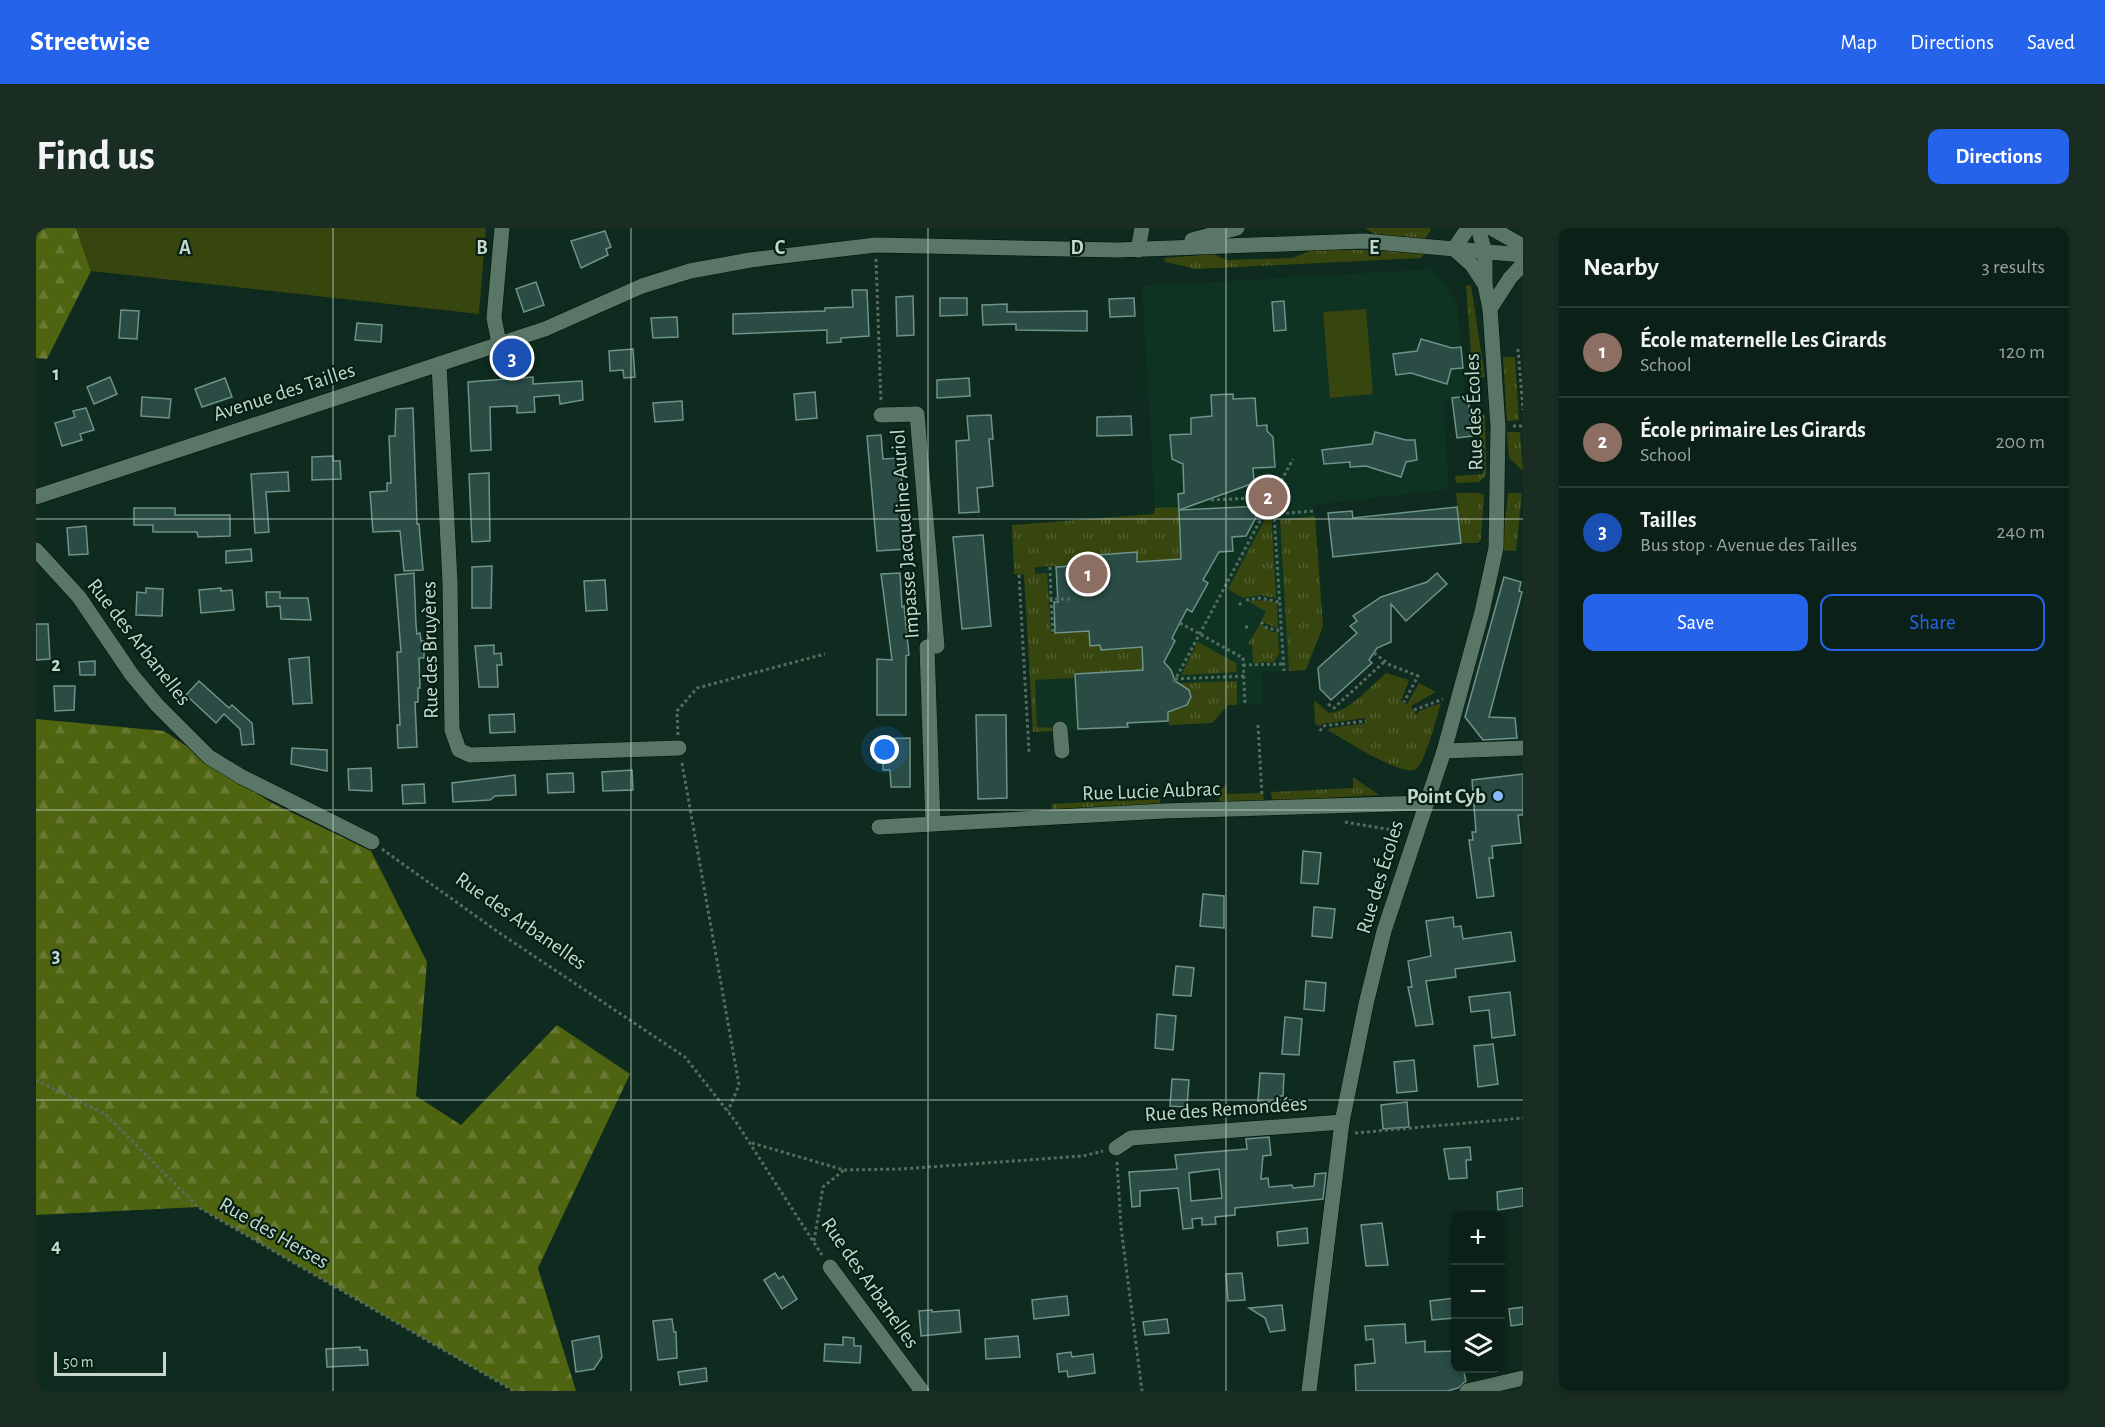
<!DOCTYPE html>
<html lang="en">
<head>
<meta charset="utf-8">
<style>
  body { margin:0; font-family:"Alegreya Sans",sans-serif; background:#192d23; color:#f1f3f6 }
  .controls { position:absolute; right:18px; bottom:18px; display:grid; overflow:hidden; border-radius:12px; box-shadow:0 3px 9px #0003 }
  .controls button { width:54px; height:54px; display:grid; place-items:center; padding:0; border:0; border-bottom:2px solid #2b3e35; background:#0b2016; color:#f1f3f6; font:30px sans-serif }
  .scale { position:absolute; left:18px; bottom:15px; width:112px; box-sizing:border-box; padding-left:6px; border:3px solid #c7d7ce; border-top:0; font-size:16px; line-height:21px; white-space:nowrap; color:#c7d7ce; -webkit-text-stroke:4px #052115; paint-order:stroke }
  .you { position:absolute; left:849px; top:522px; width:21px; height:21px; margin:-15px; border:4px solid #fff; border-radius:50%; background:#1a73e8; box-shadow:0 0 0 9px #1a73e833 }
  .badge { display:grid; place-items:center; width:39px; height:39px; border-radius:50%; background:#2563eb; color:#fff; font-size:20px; font-weight:700 }
  .pin { position:absolute; translate:-50% -50%; border:3px solid #fff; box-shadow:0 2px 6px #0006 }
  .list { margin:0; padding:0; list-style:none }
  h2 { display:flex; justify-content:space-between; align-items:center; height:78px; margin:0; padding:0 24px; font-size:26px }
  h2 small { font-size:20px; font-weight:400; color:#9aa3a1 }
  .list li { display:grid; grid-template-columns:39px 1fr auto; gap:18px; align-items:center; box-sizing:border-box; height:90px; padding:0 24px; border-top:2px solid #2b3e35 }
  .list b { display:block; font-size:22px; white-space:nowrap }
  .list p { margin:0; font-size:20px; white-space:nowrap; color:#9aa3a1 }
  .list em { font-size:20px; font-style:normal; color:#9aa3a1 }
  .actions { display:flex; gap:12px; padding:18px 24px }
  .actions a { flex:1; padding:14px 0; border:2px solid #2563eb; border-radius:12px; text-align:center; font-size:21px; color:#2563eb }
  .actions .main { background:#2563eb; color:#fff }
  .icon { flex:none; width:33px; height:33px; fill:none; stroke:currentColor; stroke-width:2; stroke-linecap:round; stroke-linejoin:round }
  .map { position:relative; flex:none; width:1487px; height:1163px; overflow:hidden; border-radius:12px }
  header { display:flex; align-items:center; gap:36px; box-sizing:border-box; height:84px; padding:0 30px; background:#2563eb; color:#fff }
  header strong { font-size:28px }
  nav { display:flex; gap:33px; margin-inline-start:auto; font-size:21px }
  .intro { display:flex; align-items:center; justify-content:space-between; box-sizing:border-box; height:144px; padding:0 36px }
  h1 { margin:0; font-size:42px }
  .button { padding:15px 27px; border-radius:12px; background:#2563eb; color:#fff; font-size:21px; font-weight:700 }
  main { display:flex; gap:36px; padding:0 36px }
  aside { flex:1; background:#0b2016; border-radius:12px; box-shadow:0 3px 9px #0003 }
  .map>svg:first-child { display:block }
  .built { fill:#0e3323 }
  .grass { fill:url(#grass-tufts) }
  .forest { fill:url(#forest-firs) }
  .pitch { fill:#37450e }
  .building { fill:#2a4c45; stroke:#6f928b; stroke-width:1.5; fill-rule:evenodd }
  .lines { fill:none; stroke-linecap:round; stroke-linejoin:round }
  .minor-casing { stroke:#001308; stroke-width:16 }
  .path { stroke:#556c61; stroke-width:3; stroke-dasharray:3 3; stroke-linecap:butt }
  .minor { stroke:#5a7667; stroke-width:15 }
  .grid { fill:none; stroke:#c7d7ce; stroke-width:1.5; stroke-opacity:0.55 }
  .poi-dot { fill:#8cb9fc; stroke:#052115; stroke-width:2 }
  .labels { text-anchor:middle; dominant-baseline:central; stroke-width:4.5; stroke-linejoin:round; paint-order:stroke }
  .street-label { font-size:21px; fill:#c7d7ce; stroke:#052115 }
  .poi-label { font-size:21px; font-weight:bold; fill:#c7d7ce; stroke:#052115; text-anchor:end }
  .grid-label { font-size:20px; text-anchor:middle; font-weight:bold; fill:#c7d7ce; stroke:#052115; stroke-width:4.5; stroke-linejoin:round; paint-order:stroke }
</style>
</head>
<body>
<header>
<strong>Streetwise</strong>
<nav><a>Map</a><a>Directions</a><a>Saved</a></nav>
</header>
<div class="intro"><h1>Find us</h1><a class="button">Directions</a></div>
<main>
<div class="map">
<svg width="1487" height="1163" viewBox="0 0 1487 1163">
  <defs>
    <pattern id="grass-tufts" width="24" height="20" patternUnits="userSpaceOnUse" patternTransform="scale(1.5)"><rect width="24" height="20" fill="#37450e"/><path d="M3 7l-1-3M5 7V3M7 7l1-3M15 17l-1-3M17 17v-4M19 17l1-3" fill="none" stroke="#525f30"/></pattern>
    <pattern id="forest-firs" width="22" height="20" patternUnits="userSpaceOnUse" patternTransform="scale(1.5)"><rect width="22" height="20" fill="#4f6411"/><path d="M5 1l3.5 6h-7zM16 11l3.5 6h-7z" fill="#677932"/></pattern>
  </defs>
  <rect width="100%" height="100%" fill="#0f2a1e"/>
  <!-- built -->
  <path class="built" d="M1396 41 1411 58 1421 76 1427 140 1429 169 1407 171 1413 261 1278 277 1287 398 1270 442 1226 444 1227 476 1192 477 1176 495 1133 497 1132 493 1092 495V499L997 504 988 347 978 346 976 297 1119 285 1106 58Z"/>
  <!-- grass -->
  <g class="grass">
    <path d="M1329 0H1394L1395 2 1389 11 1345 10Z"/>
    <path d="M1276 22H1336L1389 25 1385 30 1160 41 1129 34 1128 30 1178 26 1190 32 1256 30Z"/>
    <path d="M1435 57 1449 149 1442 150 1436 138 1430 58Z"/>
    <path d="M1467 129H1479L1483 192 1471 193Z"/>
    <path d="M1442 187H1449L1450 247 1443 254 1420 255 1419 248 1447 246Z"/>
    <path d="M1471 204H1484L1487 243 1473 230Z"/>
    <path d="M1420 265H1443L1448 267 1445 311 1442 315H1425Z"/>
    <path d="M1472 265H1486L1480 323 1466 322Z"/>
    <path d="M1143 279 1145 318 1155 334 1144 331 999 339V346L1011 345 1015 405 1053 400 1054 417H1064L1065 422 1105 414 1107 442 1039 446 1037 450 999 452 1001 499 1018 500 1020 503 997 504 988 347 978 346 976 297 1118 286 1119 280Z"/>
    <path d="M1235 280 1240 370 1224 367 1207 370 1192 361Z"/>
    <path d="M1279 288 1287 398 1270 442 1253 443 1244 292Z"/>
    <path d="M1230 372 1241 375 1242 401 1225 393 1230 384 1212 373Z"/>
    <path d="M1224 396 1236 404H1242L1243 426 1238 434 1217 435 1216 417 1212 416Z"/>
    <path d="M1162 414 1200 435 1201 444 1145 447Z"/>
    <path d="M1350 445 1373 452 1365 473 1371 476 1383 455 1400 464 1375 478 1380 487 1383 483 1405 475C1400 490 1391 531 1380 541 1368 550 1305 510 1292 502L1294 500 1330 495 1329 490 1286 496 1284 498 1279 496 1278 472 1293 485C1313 484 1335 458 1350 445Z"/>
    <path d="M1201 453V477H1192L1176 495 1133 497 1131 483 1148 480 1155 469 1153 462 1143 455Z"/>
    <path d="M1317 549 1343 567 1236 573 1235 564 1317 560Z"/>
    <path d="M1190 556 1191 566 1227 565 1228 573 1183 575V565Z"/>
    <path d="M1124 570V578L1016 582V576Z"/>
  </g>
  <!-- forest -->
  <g class="forest">
    <path d="M0 0H40L55 43 11 131 0 130Z"/>
    <path d="M0 491 128 503 234 574 335 623 391 734 380 868 425 897 521 797 594 846 502 1040 540 1163H478L162 979 0 987Z"/>
  </g>
  <!-- pitch -->
  <g class="pitch">
    <path d="M40 0H450L443 86 55 43Z"/>
    <path d="M1330 81 1337 166 1294 170 1287 84Z"/>
  </g>
  <!-- building -->
  <g class="building">
    <path d="M569 3 575 19 570 21 572 27 545 40 535 13Z"/>
    <path d="M500 54 508 77 488 84 480 61Z"/>
    <path d="M816 62H831L833 108 805 110V114L791 115V102L697 106V86L789 83V80L817 79Z"/>
    <path d="M877 68 878 107 861 108 860 69Z"/>
    <path d="M904 70H931V87L904 88Z"/>
    <path d="M1098 70 1099 88 1074 89 1073 71Z"/>
    <path d="M1248 73 1250 102 1238 103 1236 74Z"/>
    <path d="M971 76V84L1051 83V103L980 102V96L947 97 946 77Z"/>
    <path d="M85 82 103 83 101 111 83 110Z"/>
    <path d="M641 89 642 109 617 110 615 90Z"/>
    <path d="M321 95 346 97 345 114 319 112Z"/>
    <path d="M1385 111 1416 120 1425 119 1427 140 1415 141 1411 156 1375 145 1360 147 1357 126 1381 123Z"/>
    <path d="M597 121 599 149 588 150 587 142 574 143 573 123Z"/>
    <path d="M74 149 81 166 58 176 51 159Z"/>
    <path d="M497 149V156L546 153 547 172 524 176 523 167 498 169 499 184 481 185V178L454 179 455 222 435 223 432 154Z"/>
    <path d="M189 150 196 169 166 179 159 161Z"/>
    <path d="M933 150 934 168 901 170V152Z"/>
    <path d="M779 164 781 190 760 192 758 166Z"/>
    <path d="M1197 166V171L1219 170 1221 198 1231 197V203L1237 209 1239 239 1217 240 1218 253 1215 256 1143 282 1142 266 1148 265 1147 236 1136 231 1134 207 1155 206V190L1176 188 1175 167Z"/>
    <path d="M1432 168 1436 208 1421 210 1416 170Z"/>
    <path d="M106 169 135 171 133 190 105 188Z"/>
    <path d="M646 173 647 192 619 194 617 175Z"/>
    <path d="M50 180 58 202 44 206 46 212 26 218 19 195 39 189 37 183Z"/>
    <path d="M377 180 381 296H383L387 342 368 343 364 303 337 304 334 264 351 263V255H355L353 208H359L360 181Z"/>
    <path d="M955 187 957 211H953L957 258 941 260 943 284 923 285 920 213 933 212 931 188Z"/>
    <path d="M1095 188 1096 207 1061 208V189Z"/>
    <path d="M1339 204 1370 212H1379L1381 232 1370 234 1365 249 1330 238 1314 239V234L1288 236 1286 222 1336 216Z"/>
    <path d="M845 207 847 231 864 230 871 321 841 323 831 208Z"/>
    <path d="M297 228V233H304L305 251 276 252V229Z"/>
    <path d="M252 244 253 263 230 264 233 304 219 305 215 246Z"/>
    <path d="M453 245 454 313 436 314 433 246Z"/>
    <path d="M1226 278 1210 308 1196 309 1197 323 1183 324 1167 352 1172 355 1156 384 1151 381 1136 410 1139 413 1128 434 1135 442 1139 453 1153 462 1155 469 1151 477 1132 484V493L1091 495 1092 499 1042 501 1039 446 1107 442 1106 419 1065 422 1064 417 1054 418 1053 403 1019 405 1018 374H1022L1020 339 1049 337 1048 328 1101 324V334L1145 331 1143 282Z"/>
    <path d="M1421 279 1425 315 1297 329 1292 285 1316 283 1317 290Z"/>
    <path d="M98 280H139V287H194V308L162 309 161 304H117V297H98Z"/>
    <path d="M50 298 52 326 33 327 31 300Z"/>
    <path d="M947 307 955 398 926 401 917 309Z"/>
    <path d="M215 321 216 333 190 335V323Z"/>
    <path d="M456 338 455 380H436V339Z"/>
    <path d="M378 345 380 397 381 406 384 405 385 413H388V430H383L384 460H382V474H379L381 519 362 520 361 497H364L361 424H365L359 347Z"/>
    <path d="M864 345 866 379 868 378 873 427 870 428V487H841V431L856 432 845 346Z"/>
    <path d="M1401 345 1411 356 1370 393 1355 376V414L1341 420 1333 432 1336 435 1295 472 1284 461 1282 440 1321 405 1314 398 1321 393 1317 388 1345 369 1391 354Z"/>
    <path d="M1468 349 1485 354 1483 363 1486 364 1453 489 1479 490 1481 510 1447 512 1429 489Z"/>
    <path d="M569 352 571 382 550 383 548 353Z"/>
    <path d="M110 360 127 361 126 388 100 387 101 364 110 365Z"/>
    <path d="M185 360V363L196 362 198 382 165 385 163 362Z"/>
    <path d="M230 364H244V370H272L275 392 245 391 244 378 231 379Z"/>
    <path d="M0 396H12L14 431 0 432Z"/>
    <path d="M458 417V426L465 425 466 437H461L462 459H443L439 418Z"/>
    <path d="M273 429 276 475 257 476 253 431Z"/>
    <path d="M59 433V447H44L43 434Z"/>
    <path d="M163 453 193 480 196 477 216 495 218 516 206 517 204 501 188 486 180 495 150 467Z"/>
    <path d="M18 458H39L38 482 19 483Z"/>
    <path d="M478 486 479 504 454 505 453 487Z"/>
    <path d="M940 487H970L971 570 942 571Z"/>
    <path d="M874 510V559H855L854 542H847V535H841V511Z"/>
    <path d="M256 520 291 522V543L255 536Z"/>
    <path d="M335 540 336 563 313 562 312 541Z"/>
    <path d="M596 542 597 562 567 563 566 544Z"/>
    <path d="M537 545 538 564 512 565 511 546Z"/>
    <path d="M1487 546V587H1482L1485 615 1456 618 1457 630H1453L1458 668 1441 670 1433 612H1437L1436 604H1440L1436 552Z"/>
    <path d="M479 547 480 567 459 568 454 572 417 574 416 555Z"/>
    <path d="M388 556 389 575 367 576 366 557Z"/>
    <path d="M1267 623 1285 625 1282 656 1265 655Z"/>
    <path d="M1167 666 1188 668V700L1164 698Z"/>
    <path d="M1278 679 1299 681 1296 710 1276 708Z"/>
    <path d="M1417 689 1418 699 1425 698 1427 711 1475 704 1479 733 1419 741 1420 749 1390 753 1397 796 1380 798 1372 759H1376L1372 733 1395 728 1390 693Z"/>
    <path d="M1140 738 1158 740 1155 768 1137 767Z"/>
    <path d="M1270 753 1290 755 1288 783 1268 781Z"/>
    <path d="M1474 764 1479 807 1456 810 1453 782 1435 784 1433 769Z"/>
    <path d="M1121 786 1140 788 1137 822 1119 820Z"/>
    <path d="M1249 789 1266 791 1263 827 1246 826Z"/>
    <path d="M1457 816 1462 856 1442 859 1438 818Z"/>
    <path d="M1378 832 1381 863 1361 865 1358 834Z"/>
    <path d="M1224 845 1248 846 1247 868H1242L1241 875 1222 873Z"/>
    <path d="M1136 851 1153 852 1151 879 1134 878Z"/>
    <path d="M1371 874 1373 899 1347 901 1345 877Z"/>
    <path d="M1233 909 1235 927 1227 928 1225 951 1232 950 1233 959 1256 957 1257 960 1278 958 1279 946 1290 945 1287 971 1199 980V987L1179 989 1180 996 1166 997V990L1156 991 1157 1000 1147 1001 1142 960 1104 963V978L1096 979 1093 944 1141 941 1139 927 1211 921 1210 911ZM1183 941 1186 970 1155 973 1153 945Z"/>
    <path d="M1434 919 1435 932H1430L1431 950 1413 951 1408 921Z"/>
    <path d="M1487 960V978L1462 982 1461 964Z"/>
    <path d="M1346 995 1352 1037 1330 1038 1325 997Z"/>
    <path d="M1271 1000 1272 1015 1242 1018 1241 1004Z"/>
    <path d="M739 1045 743 1051 747 1048 761 1071 746 1081 728 1052Z"/>
    <path d="M1206 1045 1209 1072 1192 1073 1190 1046Z"/>
    <path d="M1031 1068 1033 1087 998 1091 996 1072Z"/>
    <path d="M1419 1070V1090L1396 1092 1394 1073Z"/>
    <path d="M1246 1077 1249 1102 1234 1104 1229 1090 1213 1080Z"/>
    <path d="M1487 1079V1096L1475 1098 1473 1081Z"/>
    <path d="M896 1082V1084L923 1082 925 1104 885 1108 883 1083Z"/>
    <path d="M636 1091 638 1104H640L641 1130 622 1132 617 1093Z"/>
    <path d="M1131 1091 1133 1105 1109 1107 1107 1094Z"/>
    <path d="M1369 1096 1370 1115 1389 1113V1124L1419 1123V1140H1427L1430 1153 1422 1160 1411 1163H1320L1319 1137 1339 1135 1337 1111 1330 1112 1329 1098Z"/>
    <path d="M563 1108 566 1129 558 1141 540 1144 536 1113Z"/>
    <path d="M982 1108 984 1129 950 1131 949 1111Z"/>
    <path d="M807 1109 818 1110V1118H825L824 1135 788 1133 789 1116 807 1117Z"/>
    <path d="M324 1119V1122H331L332 1137 291 1139 290 1121Z"/>
    <path d="M1035 1124 1036 1129 1057 1126 1059 1145 1032 1149 1031 1143 1023 1144 1021 1126Z"/>
    <path d="M670 1140 671 1153 644 1157 642 1144Z"/>
  </g>
  <g class="lines">
    <!-- minor casing -->
    <g class="minor-casing">
      <g id="minor">
        <path d="M1455 0 1487 18"/>
        <path d="M1156 12 1201 0"/>
        <path d="M1418 21 1436 37 1449 57"/>
        <path d="M1418 21 1432 0"/>
        <path d="M1102 22 1106 0"/>
        <path d="M1454 81 1474 50 1487 36"/>
        <path d="M463 115 458 90 466 0"/>
        <path d="M403 136 414 354 416 502 423 522 434 527 643 520"/>
        <path d="M845 187 881 186 901 418 891 419 897 595"/>
        <path d="M0 269 509 101 606 58 654 43 714 32 840 17 1082 22 1328 13 1487 27"/>
        <path d="M0 322 43 369 96 447 121 477 173 529 206 549 336 614"/>
        <path d="M1024 501 1026 523"/>
        <path d="M1408 523 1487 520"/>
        <path d="M843 599 1128 583 1389 575"/>
        <path d="M1080 920 1095 910 1306 894"/>
        <path d="M794 1039 886 1163"/>
        <path d="M1273 1163 1306 894 1330 776 1348 703 1408 523 1446 384 1460 320 1462 199 1454 81 1449 57V24L1442 0"/>
        <path d="M1431 1163 1487 1150"/>
      </g>
    </g>
    <!-- path -->
    <g class="path">
      <path d="M840 31 845 174"/>
      <path d="M1482 121 1487 182"/>
      <path d="M1477 198H1487"/>
      <path d="M1175 272 1237 269 1248 443"/>
      <path d="M1238 286 1279 283"/>
      <path d="M1014 339 1015 371H1034"/>
      <path d="M983 347 993 524"/>
      <path d="M1015 371 1017 405"/>
      <path d="M1210 372 1224 370 1243 374"/>
      <path d="M1203 377 1207 373"/>
      <path d="M1225 394 1231 400 1245 403"/>
      <path d="M1144 395 1207 430 1209 477"/>
      <path d="M1209 399H1215"/>
      <path d="M1338 425 1354 437 1382 448 1368 474"/>
      <path d="M1207 437 1247 436"/>
      <path d="M1139 451 1208 448"/>
      <path d="M1138 454 1257 231"/>
      <path d="M1292 476 1298 480 1349 433"/>
      <path d="M1378 482 1407 471"/>
      <path d="M1222 497 1226 567"/>
      <path d="M1284 503 1287 498 1330 493"/>
      <path d="M642 507 641 483 661 460 789 426"/>
      <path d="M646 535 703 857 692 883"/>
      <path d="M1309 594 1368 604"/>
      <path d="M346 621 465 706 649 829 700 894 786 1027"/>
      <path d="M0 852 69 886 162 979 478 1163"/>
      <path d="M1319 905 1487 890"/>
      <path d="M716 915 808 942 865 941 1047 928 1067 923"/>
      <path d="M1081 934 1085 999 1106 1163"/>
      <path d="M778 1013 787 959 808 942"/>
    </g>
    <!-- minor -->
    <use href="#minor" class="minor"/>
  </g>
  <!-- grid -->
  <path class="grid" d="M297 0V1163M595 0V1163M892 0V1163M1190 0V1163M0 291H1487M0 582H1487M0 872H1487"/>
  <!-- markers -->
  <circle class="poi-dot" cx="1462" cy="568" r="6"/>
  <g class="labels">
    <!-- street labels -->
    <g class="street-label">
      <text transform="translate(248 164) rotate(-18)">Avenue des Tailles</text>
      <text transform="translate(1438 184) rotate(-92)">Rue des Écoles</text>
      <text transform="translate(869 306) rotate(-94)">Impasse Jacqueline Auriol</text>
      <text transform="translate(103 414) rotate(52)">Rue des Arbanelles</text>
      <text transform="translate(394 422) rotate(-91)">Rue des Bruyères</text>
      <text transform="translate(1115 563) rotate(-2)">Rue Lucie Aubrac</text>
      <text transform="translate(1344 649) rotate(-73)">Rue des Écoles</text>
      <text transform="translate(485 693) rotate(35)">Rue des Arbanelles</text>
      <text transform="translate(1190 881) rotate(-4)">Rue des Remondées</text>
      <text transform="translate(238 1005) rotate(30)">Rue des Herses</text>
      <text transform="translate(834 1055) rotate(55)">Rue des Arbanelles</text>
    </g>
    <!-- poi labels -->
    <g class="poi-label">
      <text x="1450" y="568">Point Cyb</text>
    </g>
  </g>
  <g class="grid-label">
    <text x="149" y="26">A</text>
    <text x="446" y="26">B</text>
    <text x="744" y="26">C</text>
    <text x="1041" y="26">D</text>
    <text x="1338" y="26">E</text>
    <text x="20" y="152">1</text>
    <text x="20" y="443">2</text>
    <text x="20" y="734">3</text>
    <text x="20" y="1024">4</text>
  </g>
</svg>
<div class="controls">
<button>+</button>
<button>−</button>
<button><svg class="icon" aria-label="layers" viewBox="0 0 24 24"><path d="M12 4l9 5-9 5-9-5zM3 14l9 5 9-5"/></svg></button>
</div>
<div class="scale">50 m</div>
<div class="you"></div>
<div class="pin badge" style="left:1052px;top:346px;background:#8d6e63">1</div>
<div class="pin badge" style="left:1232px;top:269px;background:#8d6e63">2</div>
<div class="pin badge" style="left:476px;top:130px;background:#1a4fb4">3</div>
</div>
<aside>
<h2>Nearby<small>3 results</small></h2>
<ul class="list">
<li><span class="badge" style="background:#8d6e63">1</span><div><b>École maternelle Les Girards</b><p>School</p></div><em>120 m</em></li>
<li><span class="badge" style="background:#8d6e63">2</span><div><b>École primaire Les Girards</b><p>School</p></div><em>200 m</em></li>
<li><span class="badge" style="background:#1a4fb4">3</span><div><b>Tailles</b><p>Bus stop · Avenue des Tailles</p></div><em>240 m</em></li>
</ul>
<div class="actions"><a class="main">Save</a><a>Share</a></div>
</aside>
</main>
</body>
</html>
